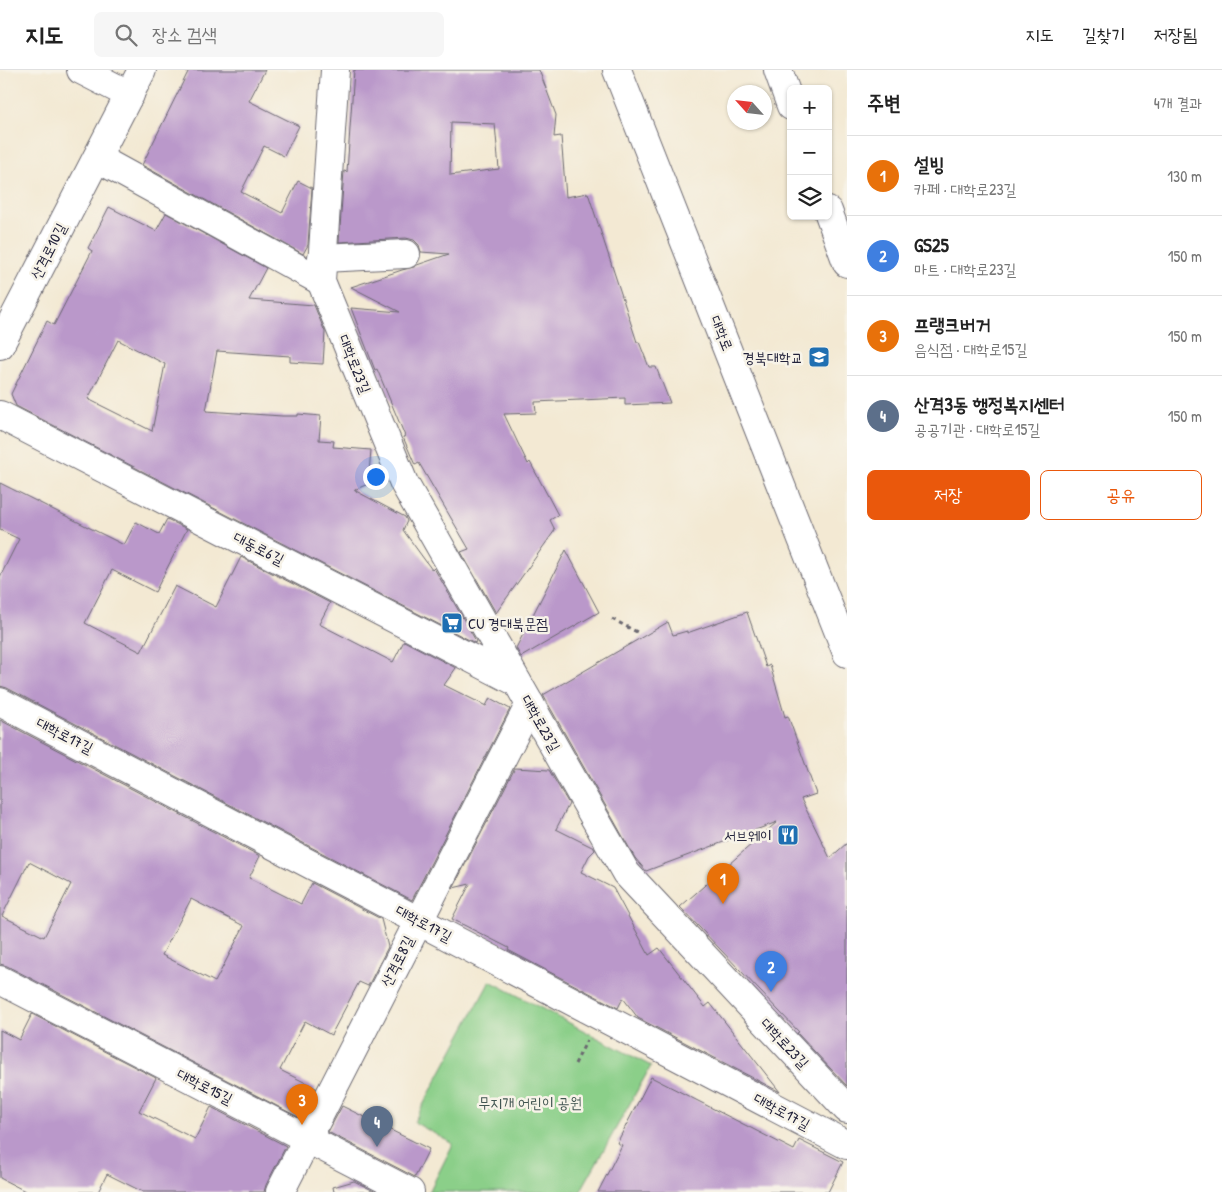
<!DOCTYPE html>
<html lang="ko">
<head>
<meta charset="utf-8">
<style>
  body { margin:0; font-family:"Patrick Hand","Poor Story",sans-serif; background:#f6f6f6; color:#222 }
  .controls { position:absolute; right:15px; top:15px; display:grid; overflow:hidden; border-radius:8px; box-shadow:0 1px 4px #0004 }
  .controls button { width:45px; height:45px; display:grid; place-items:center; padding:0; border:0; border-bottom:1px solid #e0e0e0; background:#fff; color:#222; font:25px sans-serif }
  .compass { position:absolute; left:727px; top:15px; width:45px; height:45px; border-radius:50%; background:#fff; box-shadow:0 1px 4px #0004; rotate:297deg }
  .you { position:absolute; left:375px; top:406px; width:18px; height:18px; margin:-12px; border:4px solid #fff; border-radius:50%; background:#1a73e8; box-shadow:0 0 0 8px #1a73e833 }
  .badge { display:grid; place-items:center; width:32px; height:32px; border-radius:50%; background:#ea580c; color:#fff; font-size:16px; font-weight:700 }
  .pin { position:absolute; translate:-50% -41px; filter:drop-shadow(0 1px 2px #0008) }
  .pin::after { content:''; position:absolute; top:26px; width:18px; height:15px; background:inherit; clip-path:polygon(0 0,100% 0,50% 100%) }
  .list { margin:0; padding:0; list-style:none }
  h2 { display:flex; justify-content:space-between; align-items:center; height:65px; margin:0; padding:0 20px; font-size:21px }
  h2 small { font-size:16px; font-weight:400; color:#767676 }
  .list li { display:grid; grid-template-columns:32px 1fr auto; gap:15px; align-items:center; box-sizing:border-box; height:80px; padding:0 20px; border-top:1px solid #e0e0e0 }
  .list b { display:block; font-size:19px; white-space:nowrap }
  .list p { margin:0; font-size:16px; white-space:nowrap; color:#767676 }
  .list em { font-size:16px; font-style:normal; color:#767676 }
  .actions { display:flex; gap:10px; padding:15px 20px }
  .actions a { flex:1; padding:11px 0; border:1px solid #ea580c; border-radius:8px; text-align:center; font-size:18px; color:#ea580c }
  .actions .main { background:#ea580c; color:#fff }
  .icon { flex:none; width:28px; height:28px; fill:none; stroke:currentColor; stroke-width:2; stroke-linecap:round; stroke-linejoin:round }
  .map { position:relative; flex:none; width:847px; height:1122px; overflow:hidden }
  header { display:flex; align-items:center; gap:30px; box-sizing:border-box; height:70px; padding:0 25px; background:#fff; border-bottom:1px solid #e0e0e0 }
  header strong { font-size:24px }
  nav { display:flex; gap:28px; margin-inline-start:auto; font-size:18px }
  .search { width:350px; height:45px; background:#f6f6f6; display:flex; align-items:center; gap:12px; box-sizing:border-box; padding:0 18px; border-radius:8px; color:#767676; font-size:19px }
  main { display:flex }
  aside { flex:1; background:#fff }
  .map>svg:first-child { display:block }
  .green { fill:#8bcf89; stroke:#567862 }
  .building { fill:#ba98ca; fill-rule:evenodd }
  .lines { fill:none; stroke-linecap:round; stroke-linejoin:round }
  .minor-casing { stroke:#6b6870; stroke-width:30 }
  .major-casing { stroke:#6b6870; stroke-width:30 }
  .path { stroke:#6b6870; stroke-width:3; stroke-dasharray:4 4; stroke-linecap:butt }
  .minor { stroke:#fff; stroke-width:28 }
  .major { stroke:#fff; stroke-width:28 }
  .labels { text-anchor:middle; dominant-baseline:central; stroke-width:5; stroke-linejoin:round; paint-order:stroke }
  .street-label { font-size:15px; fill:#22223b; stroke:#f7f3e8 }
  .poi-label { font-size:15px; fill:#22223b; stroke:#f7f3e8; text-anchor:end }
  .park-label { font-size:15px; fill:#425652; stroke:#f7f3e8 }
</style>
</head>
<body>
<header>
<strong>지도</strong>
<div class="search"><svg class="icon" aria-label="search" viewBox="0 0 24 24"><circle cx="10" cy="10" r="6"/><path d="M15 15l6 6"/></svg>장소 검색</div>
<nav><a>지도</a><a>길찾기</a><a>저장됨</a></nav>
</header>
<main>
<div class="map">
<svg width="847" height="1122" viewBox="0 0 847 1122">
  <rect width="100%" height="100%" fill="#f7f3e8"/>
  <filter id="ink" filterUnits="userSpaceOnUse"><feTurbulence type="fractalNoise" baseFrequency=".02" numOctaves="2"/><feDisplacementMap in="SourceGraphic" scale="10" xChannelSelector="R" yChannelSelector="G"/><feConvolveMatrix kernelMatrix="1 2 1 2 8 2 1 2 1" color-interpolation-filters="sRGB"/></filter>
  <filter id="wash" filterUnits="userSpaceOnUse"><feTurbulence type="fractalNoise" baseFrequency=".0096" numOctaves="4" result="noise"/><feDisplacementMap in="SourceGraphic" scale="20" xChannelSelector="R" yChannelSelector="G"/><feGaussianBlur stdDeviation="1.12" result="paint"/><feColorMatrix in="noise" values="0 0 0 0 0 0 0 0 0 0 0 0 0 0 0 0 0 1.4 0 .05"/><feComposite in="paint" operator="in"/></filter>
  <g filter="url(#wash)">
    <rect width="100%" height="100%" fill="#f3e9d3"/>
    <!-- green -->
    <path class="green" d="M490 911 651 996 580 1122H429L453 1074 414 1052Z"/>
    <g id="blocks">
      <!-- building -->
      <g class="building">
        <path d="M189 0H265L249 31 299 56 284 86 264 76 241 122 282 143 298 111 312 118 308 175 303 184 142 95Z"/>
        <path d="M354 0H539L556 45 554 67 561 66 566 127 588 123 637 272H639L649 297H656L670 333 625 335V328L535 332 536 343 504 344 528 394 530 392 558 445 550 450 555 460 496 543 461 482 469 479 419 393 415 395 403 367 405 366 377 299 375 300 351 238 400 242 351 217 402 200 414 197 417 195 449 184 421 182 419 175 414 170 406 168 339 172 344 101 347 102ZM451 52 495 54 499 99 450 105Z"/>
        <path d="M109 137 156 161 166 143 266 198 249 230 314 235 325 262 323 294 290 292V286L217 281 206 341 282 346H298V344L321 346 319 370 334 371 333 377 371 380 368 414 354 420 405 447 407 451 403 460 432 500 434 498 476 571 475 573 16 336 11 324 47 251 54 255 92 181 88 178ZM118 270 165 294 152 361 88 329Z"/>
        <path d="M0 413 124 475 136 452 159 464 167 449 187 459 155 522 112 500 85 553 141 582 175 516 216 537 241 487 330 533 319 554 393 592 404 571 456 598 444 615 486 636 490 628 510 639 412 830 7 618 0 616V507L19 469 0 460Z"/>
        <path d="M566 480 599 542 521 587 516 578Z"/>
        <path d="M747 542 766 597 770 595 785 647 788 646 816 724 801 729 830 788 847 773V1016L797 963 799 962 680 837 777 752 646 801 635 788 543 625 668 552 673 565 687 561V563Z"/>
        <path d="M0 650 260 786 249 808 301 834 312 813 381 849 388 877 368 916 359 912 331 965 305 951 280 1000 316 1018 300 1048 7 896 0 894ZM29 792 71 814 44 867 2 846ZM191 829 244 856 215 912 162 885Z"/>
        <path d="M515 698 549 700 569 734 556 759 594 778 595 780 589 786 581 802 613 818 649 885 659 878 705 937 710 933 780 1022 638 948 623 928 618 938 508 880 509 878 452 849 470 814 453 818Z"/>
        <path d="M32 944 156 1008 139 1041 195 1069 211 1037 286 1076 266 1115 264 1122H143L107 1104 98 1122H27L0 1108V960L19 970Z"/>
        <path d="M651 1007 794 1080 799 1070 843 1092 828 1122H598L622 1075 617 1073Z"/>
        <path d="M342 1036 429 1079 415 1107 328 1062Z"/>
        <path d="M354 1111 376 1122H334L333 1117Z"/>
      </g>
    </g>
  </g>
  <g filter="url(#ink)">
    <use href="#blocks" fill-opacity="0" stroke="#6b6870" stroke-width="1"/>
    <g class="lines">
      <!-- minor casing -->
      <g class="minor-casing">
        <g id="minor">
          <path d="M81 0 130 25"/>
          <path d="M335 0 321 211 404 413 626 803 847 1039"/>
          <path d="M778 0 791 36"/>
          <path d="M97 88 321 211"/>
          <path d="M828 141 847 193"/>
          <path d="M322 188 406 184"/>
          <path d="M0 275 142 0"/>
          <path d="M0 345 517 612"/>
          <path d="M0 632 847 1075"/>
          <path d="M0 910 410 1122"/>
          <path d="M280 1122 530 634"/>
        </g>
      </g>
      <!-- major casing -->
      <g class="major-casing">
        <path id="major" d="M617 0 847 583"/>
      </g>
      <!-- path -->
      <g class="path">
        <path d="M612 549 637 562"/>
        <path d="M575 994 587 970"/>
      </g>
      <!-- minor -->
      <use href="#minor" class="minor"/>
      <!-- major -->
      <use href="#major" class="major"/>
    </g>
  </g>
  <!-- icons -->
  <defs>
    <g id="university-square" transform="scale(1.125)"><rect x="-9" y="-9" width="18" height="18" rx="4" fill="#1f6fb2" stroke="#f7f3e8"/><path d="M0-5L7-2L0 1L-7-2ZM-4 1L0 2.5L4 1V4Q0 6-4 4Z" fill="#fff"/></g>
    <g id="supermarket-square" transform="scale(1.125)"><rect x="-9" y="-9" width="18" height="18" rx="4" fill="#1f6fb2" stroke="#f7f3e8"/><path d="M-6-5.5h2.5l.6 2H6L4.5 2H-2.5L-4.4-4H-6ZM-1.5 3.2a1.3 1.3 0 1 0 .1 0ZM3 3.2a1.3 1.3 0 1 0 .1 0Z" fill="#fff"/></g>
    <g id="restaurant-square" transform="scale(1.125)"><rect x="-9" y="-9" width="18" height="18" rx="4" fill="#1f6fb2" stroke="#f7f3e8"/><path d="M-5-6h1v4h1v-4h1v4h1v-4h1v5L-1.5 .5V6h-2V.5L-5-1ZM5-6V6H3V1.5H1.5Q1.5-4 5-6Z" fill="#fff"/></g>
  </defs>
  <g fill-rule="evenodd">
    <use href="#university-square" x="819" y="287"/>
    <use href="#supermarket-square" x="452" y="553"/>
    <use href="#restaurant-square" x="788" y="765"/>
  </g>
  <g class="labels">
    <!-- street labels -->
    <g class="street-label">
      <text transform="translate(48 181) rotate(-63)">산격로10길</text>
      <text transform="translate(722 263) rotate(68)">대학로</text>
      <text transform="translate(355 294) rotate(68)">대학로23길</text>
      <text transform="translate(259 478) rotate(27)">대동로6길</text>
      <text transform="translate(541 653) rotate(60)">대학로23길</text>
      <text transform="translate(65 665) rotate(27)">대학로17길</text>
      <text transform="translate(424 853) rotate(28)">대학로17길</text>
      <text transform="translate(397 891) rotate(-63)">산격로8길</text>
      <text transform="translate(785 973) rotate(47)">대학로23길</text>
      <text transform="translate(205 1016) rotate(27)">대학로15길</text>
      <text transform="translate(782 1041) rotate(28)">대학로17길</text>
    </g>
    <!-- poi labels -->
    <g class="poi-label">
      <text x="803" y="287">경북대학교</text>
      <text x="468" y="553" text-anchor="start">CU 경대북문점</text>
      <text x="772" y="765">서브웨이</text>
    </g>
    <!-- park labels -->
    <g class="park-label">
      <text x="530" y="1032">무지개 어린이 공원</text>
    </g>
  </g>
</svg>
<div class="controls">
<button>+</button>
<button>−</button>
<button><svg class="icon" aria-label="layers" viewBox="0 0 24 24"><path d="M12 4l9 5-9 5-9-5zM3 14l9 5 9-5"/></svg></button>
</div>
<svg class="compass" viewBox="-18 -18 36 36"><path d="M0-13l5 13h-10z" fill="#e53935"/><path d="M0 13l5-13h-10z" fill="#767676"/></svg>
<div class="you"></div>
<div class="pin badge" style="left:723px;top:834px;background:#e8710a">1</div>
<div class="pin badge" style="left:771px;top:922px;background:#3f7fe0">2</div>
<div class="pin badge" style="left:302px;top:1055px;background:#e8710a">3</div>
<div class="pin badge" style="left:377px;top:1077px;background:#5c6f8a">4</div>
</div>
<aside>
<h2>주변<small>4개 결과</small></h2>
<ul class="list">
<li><span class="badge" style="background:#e8710a">1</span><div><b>설빙</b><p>카페 · 대학로23길</p></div><em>130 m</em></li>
<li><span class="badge" style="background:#3f7fe0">2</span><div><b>GS25</b><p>마트 · 대학로23길</p></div><em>150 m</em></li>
<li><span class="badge" style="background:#e8710a">3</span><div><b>프랭크버거</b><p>음식점 · 대학로15길</p></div><em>150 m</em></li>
<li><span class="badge" style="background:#5c6f8a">4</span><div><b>산격3동 행정복지센터</b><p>공공기관 · 대학로15길</p></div><em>150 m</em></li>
</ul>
<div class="actions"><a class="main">저장</a><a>공유</a></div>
</aside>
</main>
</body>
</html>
